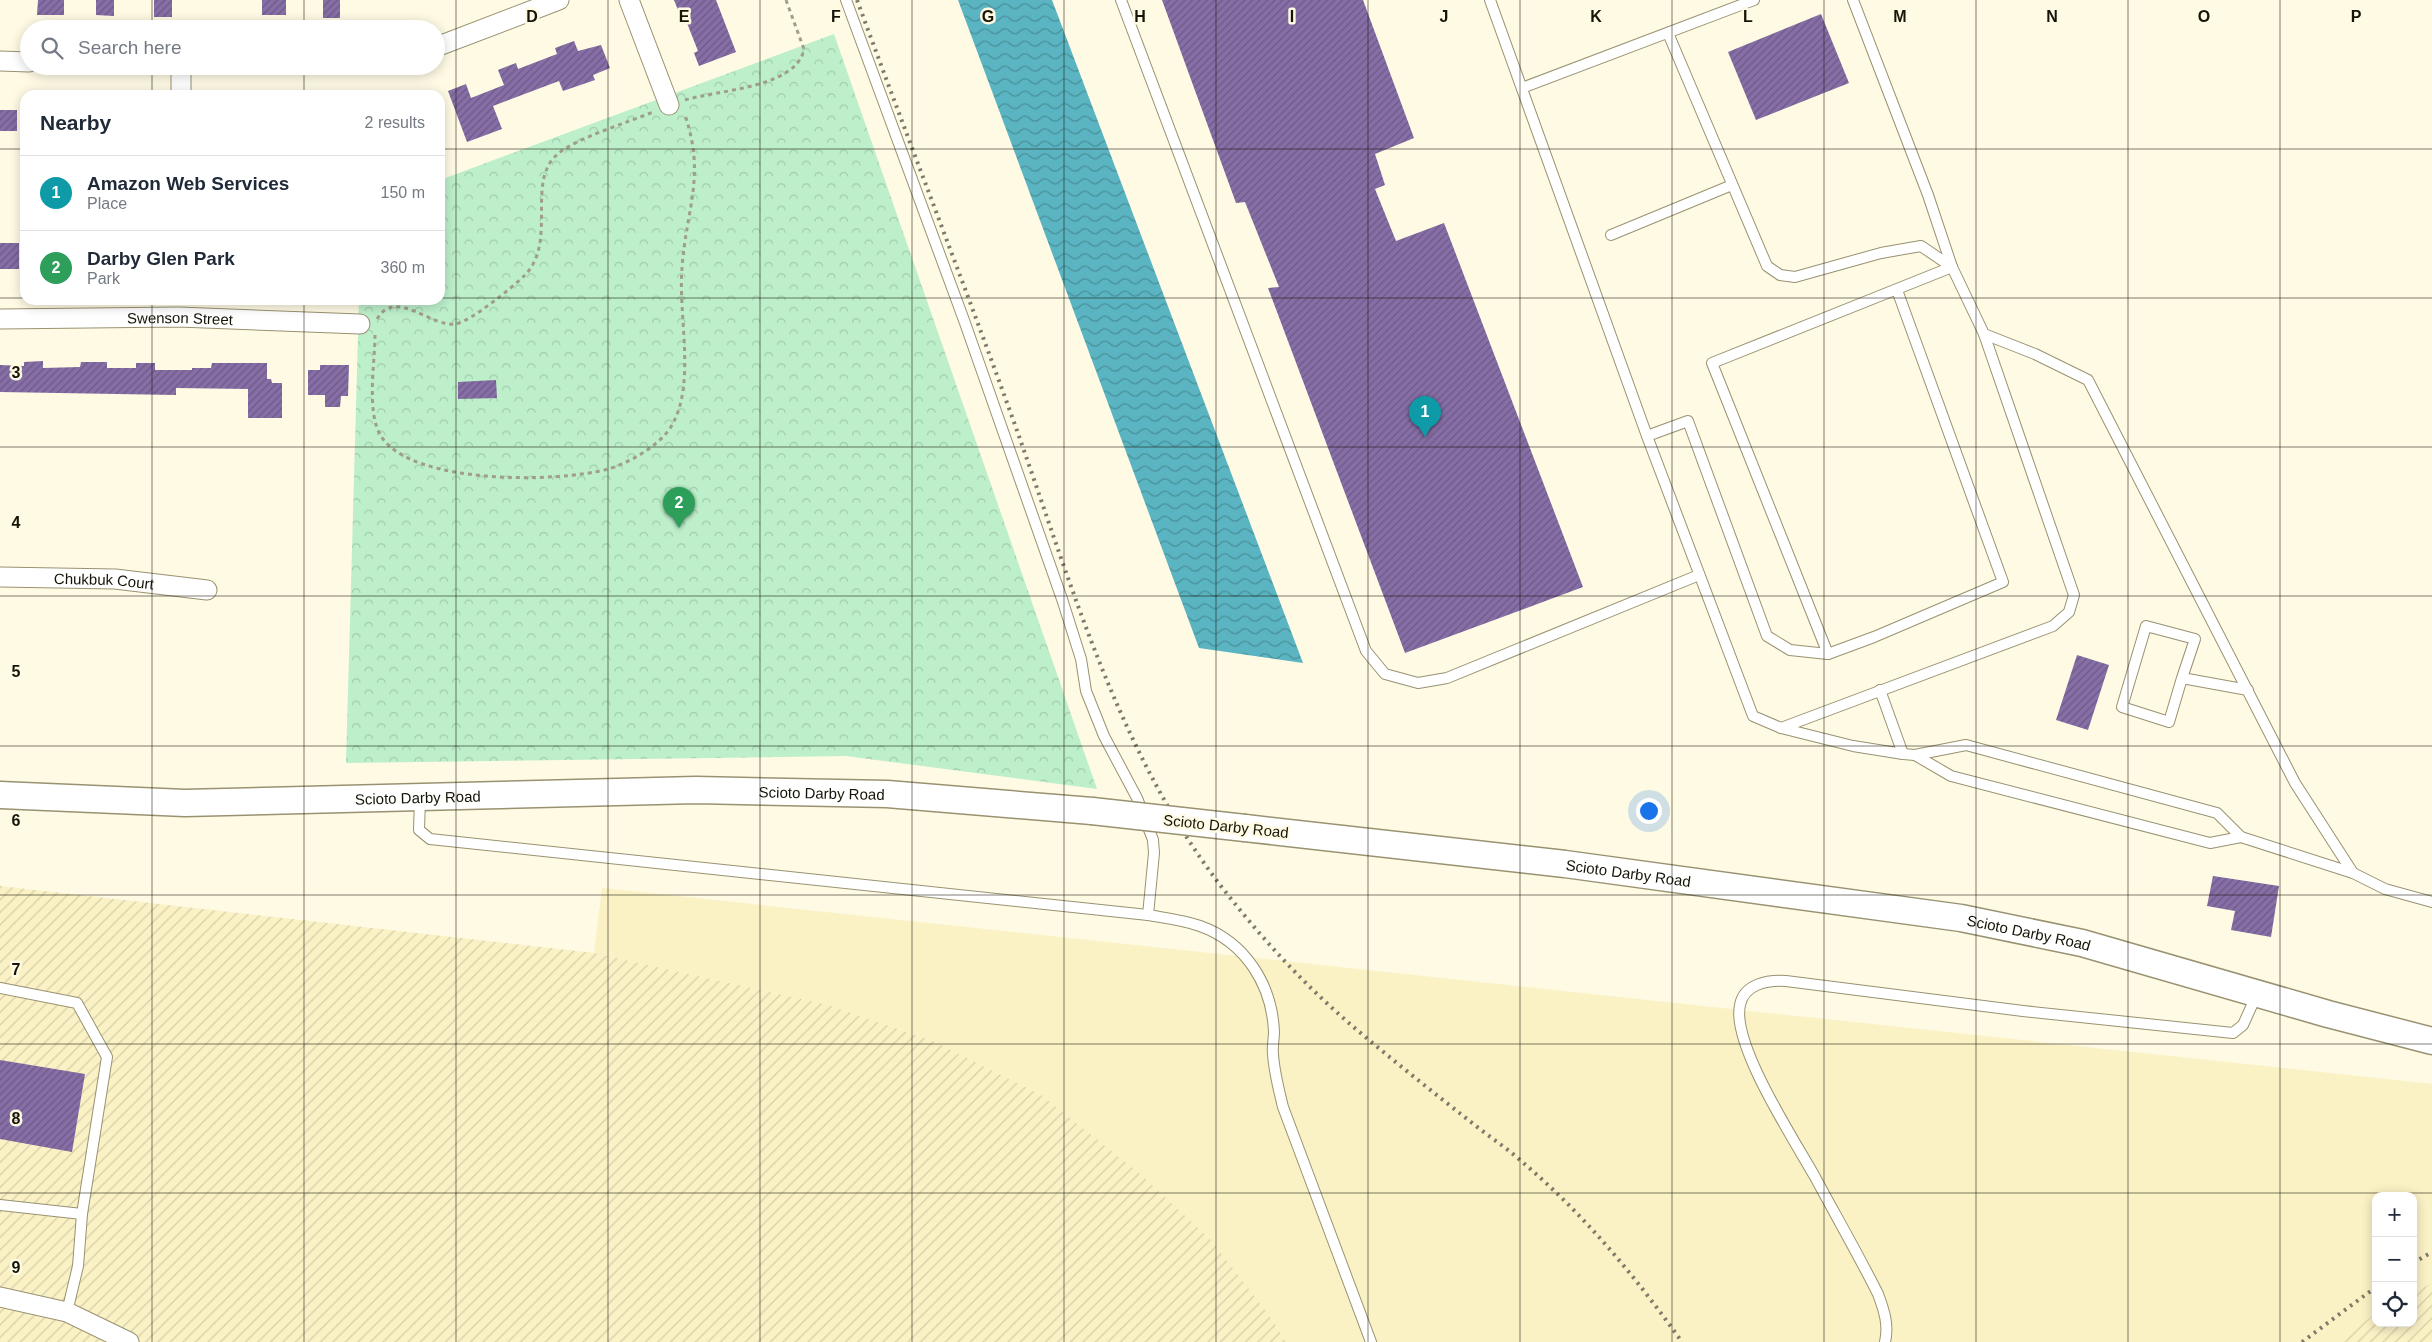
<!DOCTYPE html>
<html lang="en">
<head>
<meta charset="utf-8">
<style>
  body { margin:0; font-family:Helvetica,sans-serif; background:#f2f2f3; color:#1f2937 }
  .controls { position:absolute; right:15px; bottom:15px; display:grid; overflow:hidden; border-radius:10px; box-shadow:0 2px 12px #0003 }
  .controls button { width:45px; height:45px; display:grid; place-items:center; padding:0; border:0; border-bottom:1px solid #e0e1e3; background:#fff; color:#1f2937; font:25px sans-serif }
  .you { position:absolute; left:1648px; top:810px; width:18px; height:18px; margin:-12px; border:4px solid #fff; border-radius:50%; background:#1a73e8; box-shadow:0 0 0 8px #1a73e833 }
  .badge { display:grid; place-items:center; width:32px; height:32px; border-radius:50%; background:#ea580c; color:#fff; font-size:16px; font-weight:700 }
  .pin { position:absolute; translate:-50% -41px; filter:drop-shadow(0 1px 2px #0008) }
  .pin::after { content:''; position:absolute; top:26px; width:18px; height:15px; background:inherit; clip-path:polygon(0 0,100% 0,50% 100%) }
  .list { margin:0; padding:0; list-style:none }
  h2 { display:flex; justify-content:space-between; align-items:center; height:65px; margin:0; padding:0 20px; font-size:21px }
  h2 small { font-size:16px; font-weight:400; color:#747a83 }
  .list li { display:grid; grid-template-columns:32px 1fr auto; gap:15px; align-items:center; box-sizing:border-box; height:75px; padding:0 20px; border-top:1px solid #e0e1e3 }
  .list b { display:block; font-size:19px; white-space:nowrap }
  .list p { margin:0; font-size:16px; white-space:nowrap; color:#747a83 }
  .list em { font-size:16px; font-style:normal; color:#747a83 }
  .icon { flex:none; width:28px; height:28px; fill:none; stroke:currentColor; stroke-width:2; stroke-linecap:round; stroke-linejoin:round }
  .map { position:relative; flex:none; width:2432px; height:1342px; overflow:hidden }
  .search { position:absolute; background:#fff; box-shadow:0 2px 12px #0003; left:20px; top:20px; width:425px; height:55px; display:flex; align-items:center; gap:12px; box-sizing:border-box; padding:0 18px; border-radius:28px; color:#747a83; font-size:19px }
  .panel { position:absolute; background:#fff; box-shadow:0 2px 12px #0003; left:20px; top:90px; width:425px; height:215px; border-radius:15px }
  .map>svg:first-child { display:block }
  .built { fill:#faf1c5 }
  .industrial { fill:url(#industrial-furrows) }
  .park { fill:url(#park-crowns) }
  .water { fill:url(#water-waves) }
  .building { fill:url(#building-hatch) }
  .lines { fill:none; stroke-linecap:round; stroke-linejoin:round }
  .service-casing { stroke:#999271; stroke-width:12 }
  .minor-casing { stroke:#999271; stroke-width:21 }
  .secondary-casing { stroke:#999271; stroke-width:29 }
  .path { stroke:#a09d8b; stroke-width:3; stroke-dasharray:4 4; stroke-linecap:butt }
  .service { stroke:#fff; stroke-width:10 }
  .minor { stroke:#fff; stroke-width:19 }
  .secondary { stroke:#fff; stroke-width:26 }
  .rail { stroke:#7e7b6a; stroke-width:4; stroke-dasharray:2.5 5; stroke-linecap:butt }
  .secondary-bridge-casing { stroke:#999271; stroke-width:29; stroke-linecap:butt }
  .secondary-bridge { stroke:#fff; stroke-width:26 }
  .grid { fill:none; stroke:#161407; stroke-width:1; stroke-opacity:0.55 }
  .labels { text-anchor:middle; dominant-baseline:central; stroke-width:5; stroke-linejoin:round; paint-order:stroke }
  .street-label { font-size:15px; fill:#161407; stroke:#fefae4 }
  .grid-label { font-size:16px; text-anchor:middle; font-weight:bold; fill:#161407; stroke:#fefae4; stroke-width:5; stroke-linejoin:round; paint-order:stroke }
</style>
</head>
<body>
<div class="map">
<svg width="2432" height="1342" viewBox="0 0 2432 1342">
  <defs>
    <pattern id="industrial-furrows" width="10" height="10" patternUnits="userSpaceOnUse" patternTransform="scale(1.25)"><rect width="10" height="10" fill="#faf1c5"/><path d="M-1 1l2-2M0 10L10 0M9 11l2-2" fill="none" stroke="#d6cea8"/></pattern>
    <pattern id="park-crowns" width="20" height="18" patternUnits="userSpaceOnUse" patternTransform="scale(1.25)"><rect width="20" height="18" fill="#bcefca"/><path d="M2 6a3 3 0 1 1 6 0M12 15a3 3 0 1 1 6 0" fill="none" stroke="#a1ccac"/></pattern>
    <pattern id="water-waves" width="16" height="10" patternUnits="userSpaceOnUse" patternTransform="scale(1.25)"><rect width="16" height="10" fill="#5ab4c1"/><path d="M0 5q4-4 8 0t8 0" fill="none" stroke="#49919b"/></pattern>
    <pattern id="building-hatch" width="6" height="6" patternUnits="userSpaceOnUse" patternTransform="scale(1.25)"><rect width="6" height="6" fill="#866ea6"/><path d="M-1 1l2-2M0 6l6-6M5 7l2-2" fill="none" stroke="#6d5985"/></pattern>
  </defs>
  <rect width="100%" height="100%" fill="#fefae4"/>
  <!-- built -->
  <path class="built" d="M602 888 2432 1084V1283L2413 1293V1196H2376V1313L2338 1342H1286L1272 1318 1041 1095 933 1041 828 1005 594 953Z"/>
  <!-- industrial -->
  <g class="industrial">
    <path d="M0 886 594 953 828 1005 933 1041 1041 1095 1139 1173 1211 1240 1272 1319 1286 1342H0Z"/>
    <path d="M2432 1283V1342H2338L2376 1313V1323H2413V1293Z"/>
  </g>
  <!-- park -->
  <path class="park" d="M834 34 1097 789 846 756 346 763 359 300H440V180Z"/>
  <!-- water -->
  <path class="water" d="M958 0H1052L1303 663 1199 648Z"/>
  <!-- building -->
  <g class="building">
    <path d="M38 0H64V15H37Z"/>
    <path d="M96 0H114V16L96 15Z"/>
    <rect x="154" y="0" width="18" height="17"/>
    <rect x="262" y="0" width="24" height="15"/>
    <rect x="323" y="0" width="17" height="18"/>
    <path d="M674 0H716L736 52 699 66 694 53 698 51 685 18 682 20Z"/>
    <path d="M1162 0H1363L1414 138 1375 154 1385 185 1375 189 1396 241 1444 223 1583 587 1405 653 1268 288 1279 287 1245 202 1236 203Z"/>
    <path d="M1821 14 1849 83 1756 120 1728 52Z"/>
    <path d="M574 41 578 51 601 45 610 68 593 75 595 80 563 91 559 81 493 106 502 129 467 142 448 91 466 84 471 98 504 85 498 70 516 63 518 69 557 54 555 48Z"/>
    <rect x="0" y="110" width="17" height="21"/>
    <rect x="0" y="243" width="19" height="26"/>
    <path d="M43 361V368L80 367 81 362H107V368H136V363H155V370H192V368H211L212 363H267V379H271L272 383H282V418H248V389L176 388V395L0 392V365L24 366V362Z"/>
    <path d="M320 365H349L348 396H341L340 407H325V395H308V370H320Z"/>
    <path d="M496 380 497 398 458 399V382Z"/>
    <path d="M2077 655 2109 665 2088 730 2056 720Z"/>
    <path d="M2213 876 2279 886 2271 937 2231 930 2235 911 2207 906Z"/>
    <path d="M0 1060 85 1074 72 1152 0 1139Z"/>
  </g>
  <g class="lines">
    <!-- service casing -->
    <g class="service-casing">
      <g id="service">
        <path d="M846 0 965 323 1062 599 1081 659 1086 691 1104 736 1137 798 1153 840 1154 853 1148 915"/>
        <path d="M1121 0 1366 651 1385 674 1418 683 1447 678 1699 575"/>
        <path d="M1490 0 1647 436 1753 716 1781 728 1853 746 1903 754 1915 755 1966 745 2217 813 2241 837"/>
        <path d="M1853 0 1928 195 1952 267"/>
        <path d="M1668 33 1767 266 1780 275 1795 277 1881 253 1921 246 1952 267"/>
        <path d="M1522 88 1754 0"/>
        <path d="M1611 235 1732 185"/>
        <path d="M1897 290 2003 582 1874 637 1828 654 1712 363 1952 267 1984 334 2035 354 2088 380 2295 783 2353 873 2385 889 2432 902"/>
        <path d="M1647 436 1688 421 1767 636 1790 650 1828 654"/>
        <path d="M2182 678 2169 722 2122 707 2146 626 2195 639 2182 678 2248 690"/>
        <path d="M1880 690 1903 754"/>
        <path d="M1781 728 2053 626 2069 612 2074 595 1984 334"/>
        <path d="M1915 755 1951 776 2210 843 2241 837 2353 873"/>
        <path d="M420 798 419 830 430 839 1148 915C1165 918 1183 920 1200 926 1245 942 1272 984 1274 1032 1274 1039 1272 1047 1273 1054 1274 1072 1279 1090 1283 1107L1371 1342"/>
        <path d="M0 988 77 1003 107 1057 82 1214 0 1205"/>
        <path d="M67 1312 78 1266 82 1214"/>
        <path d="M1885 1342C1889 1325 1884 1310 1878 1294 1858 1254 1836 1216 1815 1177 1795 1141 1731 1044 1740 1005 1744 984 1767 980 1786 981L2023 1011 2233 1033 2243 1025 2257 994"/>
      </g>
    </g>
    <!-- minor casing -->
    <g class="minor-casing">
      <g id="minor">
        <path d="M629 0 669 105"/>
        <path d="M436 47 559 0"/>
        <path d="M0 61 29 62"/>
        <path d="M181 95V66"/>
        <path id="s1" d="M0 319 179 317 360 324"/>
        <path id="s2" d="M0 577 115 579 207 590"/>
        <path d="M0 1297 67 1312 129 1342"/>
      </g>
    </g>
    <!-- secondary casing -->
    <g class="secondary-casing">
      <g id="secondary">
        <path id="s3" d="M0 795 185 803 696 790 887 794 1092 811"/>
        <path id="s4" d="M1245 828 1565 864 1961 918 2082 943 2328 1014 2432 1041"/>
      </g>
    </g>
    <!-- path -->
    <g class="path">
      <path d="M685 100C717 90 797 88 804 49L786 0"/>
      <path d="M377 319C396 287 431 328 456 324 471 321 513 287 524 276 559 242 524 180 559 153 577 138 629 122 653 112"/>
      <path d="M375 335C375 363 366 412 381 436 411 485 558 483 608 469 629 463 661 445 672 425 696 383 678 316 682 268 686 209 706 177 685 115"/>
    </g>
    <!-- service -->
    <use href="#service" class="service"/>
    <!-- minor -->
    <use href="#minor" class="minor"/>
    <!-- secondary -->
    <use href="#secondary" class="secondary"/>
    <!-- rail -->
    <g class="rail">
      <path d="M857 0C909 142 964 283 1015 425 1072 585 1120 760 1228 895 1265 942 1305 985 1350 1024 1391 1059 1434 1093 1476 1126 1491 1138 1507 1148 1521 1161 1583 1213 1635 1276 1682 1342"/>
      <path d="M2413 1263 2432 1252"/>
      <path d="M2302 1342 2376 1287"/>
    </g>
    <!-- secondary-bridge casing -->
    <g class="secondary-bridge-casing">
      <path id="secondary-bridge" d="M1092 811 1245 828"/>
    </g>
    <!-- secondary-bridge -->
    <use href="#secondary-bridge" class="secondary-bridge"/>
  </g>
  <!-- grid -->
  <path class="grid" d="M152 0V29M304 0V29M456 0V1342M608 0V1342M760 0V1342M912 0V1342M1064 0V1342M1216 0V1342M1368 0V1342M1520 0V1342M1672 0V1342M1824 0V1342M1976 0V1342M2128 0V1342M2280 0V1342M152 66V95M304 66V95M0 149H25M440 149H2432M0 298H25M440 298H2432M152 300V1342M304 300V1342M0 447H2432M0 596H2432M0 746H2432M0 895H2432M0 1044H2432M0 1193H2432"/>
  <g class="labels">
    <!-- street labels -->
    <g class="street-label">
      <text stroke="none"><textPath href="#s1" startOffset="180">Swenson Street</textPath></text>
      <text stroke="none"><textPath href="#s2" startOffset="104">Chukbuk Court</textPath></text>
      <text stroke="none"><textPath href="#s3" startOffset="822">Scioto Darby Road</textPath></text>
      <text stroke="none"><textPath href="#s3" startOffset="418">Scioto Darby Road</textPath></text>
      <text transform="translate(1226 826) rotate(6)">Scioto Darby Road</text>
      <text stroke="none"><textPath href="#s4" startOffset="386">Scioto Darby Road</textPath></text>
      <text stroke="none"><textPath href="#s4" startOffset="791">Scioto Darby Road</textPath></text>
    </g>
  </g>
  <g class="grid-label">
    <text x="532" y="22">D</text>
    <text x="684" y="22">E</text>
    <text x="836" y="22">F</text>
    <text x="988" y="22">G</text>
    <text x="1140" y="22">H</text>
    <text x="1292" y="22">I</text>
    <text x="1444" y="22">J</text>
    <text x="1596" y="22">K</text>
    <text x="1748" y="22">L</text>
    <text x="1900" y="22">M</text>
    <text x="2052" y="22">N</text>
    <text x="2204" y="22">O</text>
    <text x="2356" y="22">P</text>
    <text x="16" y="378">3</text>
    <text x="16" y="528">4</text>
    <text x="16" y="677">5</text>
    <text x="16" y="826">6</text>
    <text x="16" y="975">7</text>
    <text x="16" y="1124">8</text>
    <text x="16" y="1273">9</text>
  </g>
</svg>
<div class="controls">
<button>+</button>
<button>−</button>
<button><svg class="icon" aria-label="locate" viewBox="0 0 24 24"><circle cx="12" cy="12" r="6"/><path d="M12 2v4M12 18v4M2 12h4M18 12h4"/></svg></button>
</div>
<div class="you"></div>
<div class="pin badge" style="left:1425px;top:437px;background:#0f9aa8">1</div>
<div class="pin badge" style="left:679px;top:528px;background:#2e9e5b">2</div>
<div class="search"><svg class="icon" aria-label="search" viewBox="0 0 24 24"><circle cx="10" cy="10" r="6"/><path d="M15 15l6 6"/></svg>Search here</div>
<section class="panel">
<h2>Nearby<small>2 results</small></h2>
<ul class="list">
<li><span class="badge" style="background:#0f9aa8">1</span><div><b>Amazon Web Services</b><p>Place</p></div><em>150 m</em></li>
<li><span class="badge" style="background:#2e9e5b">2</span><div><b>Darby Glen Park</b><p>Park</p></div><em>360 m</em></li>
</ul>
</section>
</div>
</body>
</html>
